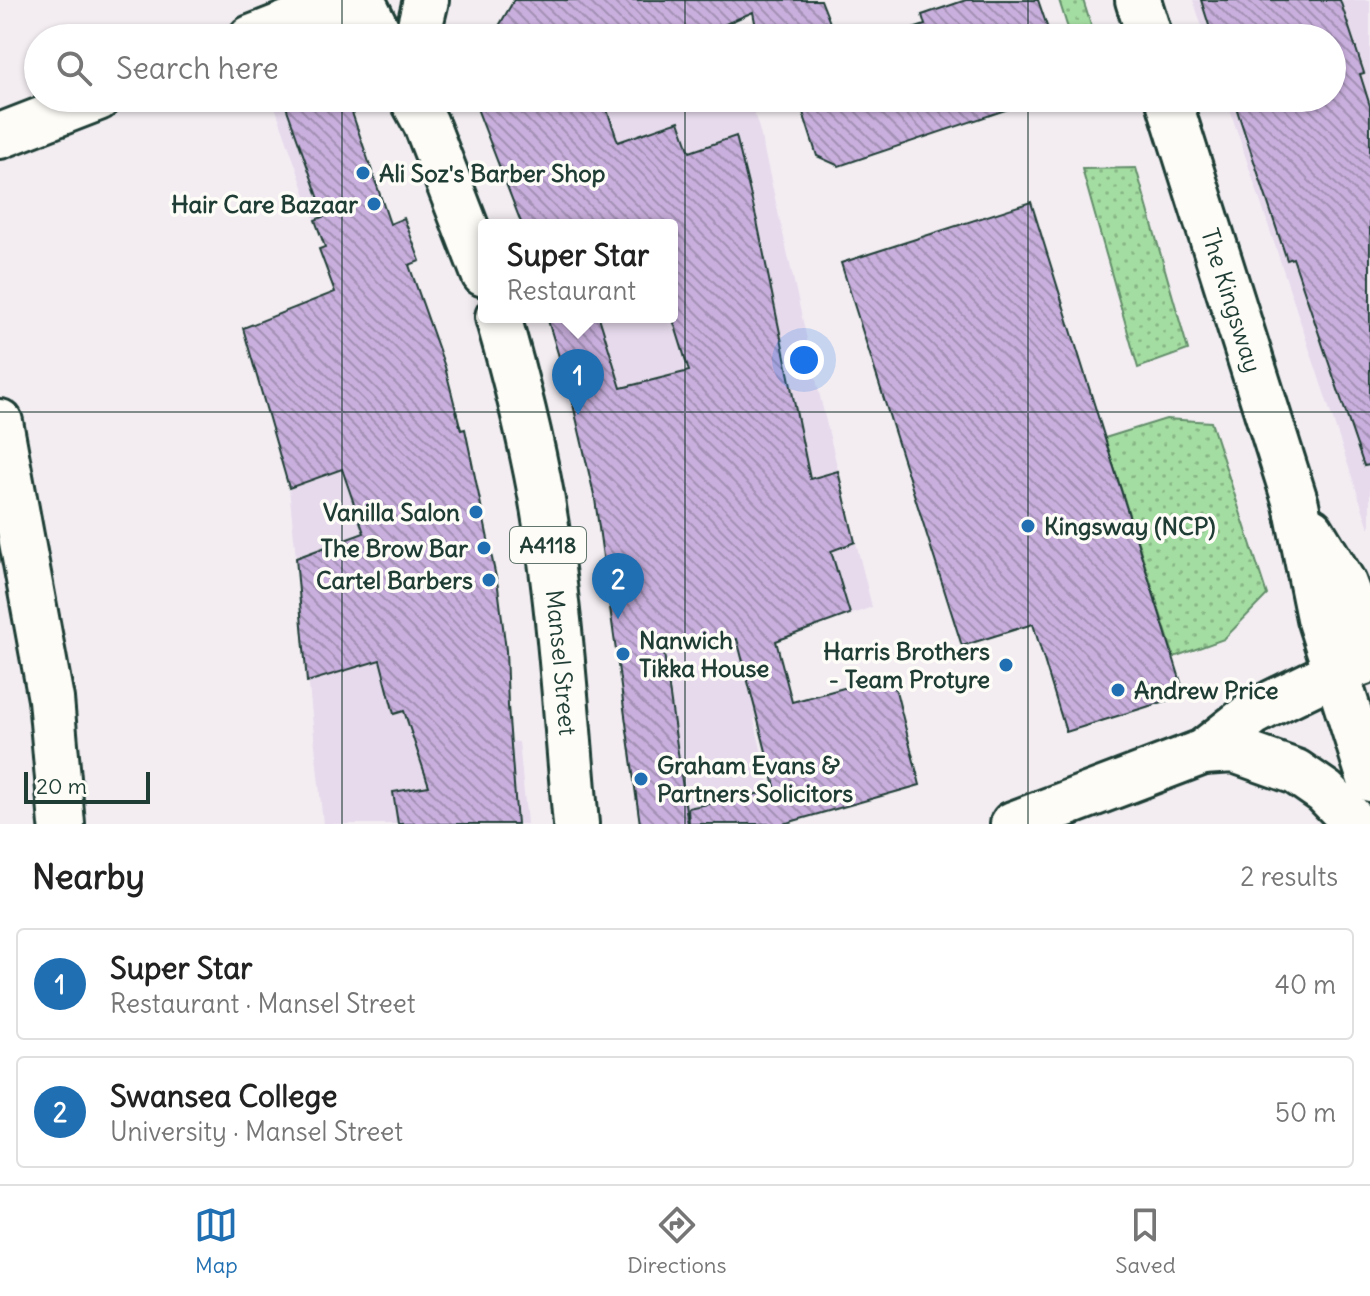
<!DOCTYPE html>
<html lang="en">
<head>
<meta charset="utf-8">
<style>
  body { margin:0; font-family:Delius,sans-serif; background:#f2f2f2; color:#222 }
  .scale { position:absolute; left:24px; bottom:20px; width:126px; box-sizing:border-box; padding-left:8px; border:4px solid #1f3d34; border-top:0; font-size:22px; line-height:28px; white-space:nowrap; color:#1f3d34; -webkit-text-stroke:6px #fdfcf7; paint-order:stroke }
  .you { position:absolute; left:804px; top:360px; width:28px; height:28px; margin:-20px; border:6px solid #fff; border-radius:50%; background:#1a73e8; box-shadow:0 0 0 12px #1a73e833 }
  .badge { display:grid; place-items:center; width:52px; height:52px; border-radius:50%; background:#1f6fb2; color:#fff; font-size:26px; font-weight:700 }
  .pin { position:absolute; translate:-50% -66px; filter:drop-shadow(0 2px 4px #0008) }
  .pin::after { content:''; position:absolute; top:42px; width:28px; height:24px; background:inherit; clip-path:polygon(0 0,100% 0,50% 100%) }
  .popup { position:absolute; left:478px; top:219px; width:200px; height:104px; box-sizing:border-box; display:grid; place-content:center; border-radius:8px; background:#fff; filter:drop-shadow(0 2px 6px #0005); font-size:26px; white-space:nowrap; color:#767676 }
  .popup b { font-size:30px; color:#222 }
  .popup::after { content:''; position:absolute; left:50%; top:100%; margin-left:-16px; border:16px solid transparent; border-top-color:#fff }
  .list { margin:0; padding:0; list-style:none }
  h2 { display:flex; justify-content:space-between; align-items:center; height:104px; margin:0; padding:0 32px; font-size:34px }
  h2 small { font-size:26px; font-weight:400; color:#767676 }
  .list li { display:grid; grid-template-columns:52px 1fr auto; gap:24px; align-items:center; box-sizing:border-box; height:112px; margin:0 16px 16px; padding:0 16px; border:2px solid #e0e0e0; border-radius:8px }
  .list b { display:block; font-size:30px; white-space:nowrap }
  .list p { margin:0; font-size:26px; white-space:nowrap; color:#767676 }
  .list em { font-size:26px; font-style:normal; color:#767676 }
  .icon { flex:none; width:44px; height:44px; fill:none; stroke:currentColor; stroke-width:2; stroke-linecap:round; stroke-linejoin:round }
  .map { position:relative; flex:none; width:1370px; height:824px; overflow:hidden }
  .search { position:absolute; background:#fff; box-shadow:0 2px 6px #0004; left:24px; right:24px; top:24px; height:88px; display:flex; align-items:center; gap:20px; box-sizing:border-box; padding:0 28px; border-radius:44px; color:#767676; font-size:30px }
  .sheet { height:360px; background:#fff }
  nav { display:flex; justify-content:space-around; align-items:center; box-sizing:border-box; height:112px; border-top:2px solid #e0e0e0; background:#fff; font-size:22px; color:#767676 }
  nav a { display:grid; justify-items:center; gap:4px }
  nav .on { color:#1f6fb2 }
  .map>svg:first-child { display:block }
  .built { fill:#e6daec }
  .grass { fill:url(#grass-dots); stroke:#628d6a; stroke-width:2 }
  .building { fill:url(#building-back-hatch); stroke:#1f3d34; stroke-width:2 }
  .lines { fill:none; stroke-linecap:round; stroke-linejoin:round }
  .minor-casing { stroke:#1f3d34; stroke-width:50 }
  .tertiary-casing { stroke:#1f3d34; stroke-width:50 }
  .secondary-casing { stroke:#1f3d34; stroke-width:50 }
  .primary-casing { stroke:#1f3d34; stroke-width:50 }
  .minor { stroke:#fdfcf7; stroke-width:44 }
  .tertiary { stroke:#fdfcf7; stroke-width:44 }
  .secondary { stroke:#fdfcf7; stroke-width:44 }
  .primary { stroke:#fdfcf7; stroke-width:44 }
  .grid { fill:none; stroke:#1f3d34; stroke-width:2; stroke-opacity:0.55 }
  .poi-dot { fill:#1f6fb2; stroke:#fdfcf7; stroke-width:3 }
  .labels { text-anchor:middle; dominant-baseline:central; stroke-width:7; stroke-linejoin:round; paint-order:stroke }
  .shield { fill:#fdfcf7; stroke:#62766e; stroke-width:2 }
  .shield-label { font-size:22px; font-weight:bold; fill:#1f3d34 }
  .poi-label { font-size:24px; font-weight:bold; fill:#1f3d34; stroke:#fdfcf7; text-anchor:start }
  .street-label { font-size:24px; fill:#1f3d34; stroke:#fdfcf7 }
</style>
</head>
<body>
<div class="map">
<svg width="1370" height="824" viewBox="0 0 1370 824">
  <defs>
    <pattern id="grass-dots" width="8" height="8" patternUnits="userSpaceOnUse" patternTransform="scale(2)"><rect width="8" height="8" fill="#a4dda1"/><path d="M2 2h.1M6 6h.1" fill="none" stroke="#85b484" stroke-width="1.8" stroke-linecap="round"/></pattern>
    <pattern id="building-back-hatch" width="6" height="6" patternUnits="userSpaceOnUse" patternTransform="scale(2)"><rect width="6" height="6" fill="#c9afdd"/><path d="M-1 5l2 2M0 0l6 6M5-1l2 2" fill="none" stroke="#a390b4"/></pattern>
  </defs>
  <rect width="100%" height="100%" fill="#f3edf2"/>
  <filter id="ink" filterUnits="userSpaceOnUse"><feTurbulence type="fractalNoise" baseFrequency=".0125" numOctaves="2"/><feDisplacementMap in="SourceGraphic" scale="16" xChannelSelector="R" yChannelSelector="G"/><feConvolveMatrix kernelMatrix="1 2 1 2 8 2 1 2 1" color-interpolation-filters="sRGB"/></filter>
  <g filter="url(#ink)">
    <!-- built -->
    <g class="built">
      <path d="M1193 0H1370V531L1226 98H1332V38H1206Z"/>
      <path d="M272 98H347L390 223 404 218 420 261 410 265 445 366 461 430 465 429 480 495 504 632 510 741 519 742 527 824H323L289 488 243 328 335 292 324 247Z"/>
      <path d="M473 98H749L759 128 821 401 872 607 741 654 758 717 754 719 778 824H641L595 499 572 400 547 317H672V225H522Z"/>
    </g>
    <!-- grass -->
    <g class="grass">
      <path d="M1059 0H1083L1095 38H1071Z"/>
      <path d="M1136 168 1188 350 1138 368 1082 169Z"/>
      <path d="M1166 419 1211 422 1267 595 1224 639 1174 657 1105 438Z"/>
    </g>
    <!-- building -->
    <g class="building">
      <path d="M514 0H821L836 38H758L753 12 694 38H492Z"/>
      <path d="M966 0H1038L1051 38H885L925 25 922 15Z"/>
      <path d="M1201 0H1340L1364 73 1360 74 1370 106V465L1364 466 1293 258 1287 260 1233 98H1332V38H1213Z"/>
      <path d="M283 98H347L390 224 404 218 420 261 409 265 445 367 461 430 465 429 498 587 506 650 508 706 517 824H398L393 792 429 786 404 711 394 714 380 660 307 682 296 558 364 533 342 469 289 488 243 328 335 292 319 249 325 247 315 220 325 216Z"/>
      <path d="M473 98H603L618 142 679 121 690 152 736 136 757 221 810 479 838 471 855 542 831 551 850 614 776 641 792 702 892 675 920 785 783 824H689L688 808 776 790 737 639 664 653 688 824H640L595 499 572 400 547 317H599L621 388 689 371 672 316V225H522Z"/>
      <path d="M821 98H1041L839 166 817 156 801 106Z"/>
      <path d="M1031 202 1185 695 1066 732 1033 624 962 646 841 263Z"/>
    </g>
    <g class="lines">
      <!-- minor casing -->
      <g class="minor-casing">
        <g id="minor">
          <path d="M251 38 348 0"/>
          <path d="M417 38 426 0"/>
          <path d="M0 136 98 98"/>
          <path d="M0 422 51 699 62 824"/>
        </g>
      </g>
      <!-- tertiary casing -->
      <g class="tertiary-casing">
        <g id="tertiary">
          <path d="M1138 0 1150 38"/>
          <path id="s1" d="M1168 98 1296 504 1319 618 1336 672"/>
          <path d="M1311 530 1344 584 1370 653"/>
        </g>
      </g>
      <!-- secondary casing -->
      <g class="secondary-casing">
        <g id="secondary">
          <path d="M1336 672 1370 779"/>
          <path d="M1203 752 1234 750 1296 772 1325 792 1356 824"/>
          <path d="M1013 824 1203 752 1253 713 1272 703 1336 672 1370 660"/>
        </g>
      </g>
      <!-- primary casing -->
      <g class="primary-casing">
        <g id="primary">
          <path d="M362 0 381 38"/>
          <path d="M412 98 426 124 484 274"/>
          <path id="s2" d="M498 317C515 376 530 435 541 495 560 604 566 715 576 824"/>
        </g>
      </g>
      <!-- minor -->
      <use href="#minor" class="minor"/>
      <!-- tertiary -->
      <use href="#tertiary" class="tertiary"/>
      <!-- secondary -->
      <use href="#secondary" class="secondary"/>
      <!-- primary -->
      <use href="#primary" class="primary"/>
    </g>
  </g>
  <!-- grid -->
  <path class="grid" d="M342 0V38M685 0V38M1028 0V38M342 98V824M685 98V824M1028 98V824M0 412H1370"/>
  <!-- markers -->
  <g class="poi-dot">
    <circle cx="363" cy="173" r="8"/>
    <circle cx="374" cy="204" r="8"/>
    <circle cx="476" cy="512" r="8"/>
    <circle cx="1028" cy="526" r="8"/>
    <circle cx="484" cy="548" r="8"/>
    <circle cx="489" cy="580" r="8"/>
    <circle cx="623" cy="654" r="8"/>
    <circle cx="1006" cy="665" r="8"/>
    <circle cx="1118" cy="690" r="8"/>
    <circle cx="641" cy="779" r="8"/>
  </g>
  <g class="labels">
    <!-- shield labels -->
    <rect class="shield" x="510" y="527" width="76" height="36" rx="6"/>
    <g class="shield-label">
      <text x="548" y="545">A4118</text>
    </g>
    <!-- poi labels -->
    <g class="poi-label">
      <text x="379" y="173">Ali Soz's Barber Shop</text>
      <text x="358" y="204" text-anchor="end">Hair Care Bazaar</text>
      <text x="460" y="512" text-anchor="end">Vanilla Salon</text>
      <text x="1044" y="526">Kingsway (NCP)</text>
      <text x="468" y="548" text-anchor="end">The Brow Bar</text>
      <text x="473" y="580" text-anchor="end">Cartel Barbers</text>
      <text x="639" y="640">Nanwich<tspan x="639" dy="28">Tikka House</tspan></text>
      <text x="990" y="651" text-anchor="end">Harris Brothers<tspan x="990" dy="28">- Team Protyre</tspan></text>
      <text x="1134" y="690">Andrew Price</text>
      <text x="657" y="765">Graham Evans &amp;<tspan x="657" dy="28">Partners Solicitors</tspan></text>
    </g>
    <!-- street labels -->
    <g class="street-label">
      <text stroke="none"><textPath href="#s1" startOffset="212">The Kingsway</textPath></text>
      <text stroke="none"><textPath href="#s2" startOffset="352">Mansel Street</textPath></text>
    </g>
  </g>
</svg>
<div class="scale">20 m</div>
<div class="you"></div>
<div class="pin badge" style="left:578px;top:415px">1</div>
<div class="popup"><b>Super Star</b>Restaurant</div>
<div class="pin badge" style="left:618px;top:619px">2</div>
<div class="search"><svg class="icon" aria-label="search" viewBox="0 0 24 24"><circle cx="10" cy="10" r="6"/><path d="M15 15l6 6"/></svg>Search here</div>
</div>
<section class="sheet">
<h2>Nearby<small>2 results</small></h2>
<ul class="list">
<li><span class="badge">1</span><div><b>Super Star</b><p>Restaurant · Mansel Street</p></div><em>40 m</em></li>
<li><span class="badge">2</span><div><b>Swansea College</b><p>University · Mansel Street</p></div><em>50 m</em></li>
</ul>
</section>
<nav>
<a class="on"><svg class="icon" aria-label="map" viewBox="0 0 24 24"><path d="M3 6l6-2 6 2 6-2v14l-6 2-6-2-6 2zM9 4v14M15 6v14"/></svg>Map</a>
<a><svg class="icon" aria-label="directions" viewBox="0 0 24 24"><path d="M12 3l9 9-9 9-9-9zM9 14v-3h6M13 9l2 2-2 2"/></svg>Directions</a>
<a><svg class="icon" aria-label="saved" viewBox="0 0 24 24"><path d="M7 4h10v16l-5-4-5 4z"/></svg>Saved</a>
</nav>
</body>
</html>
